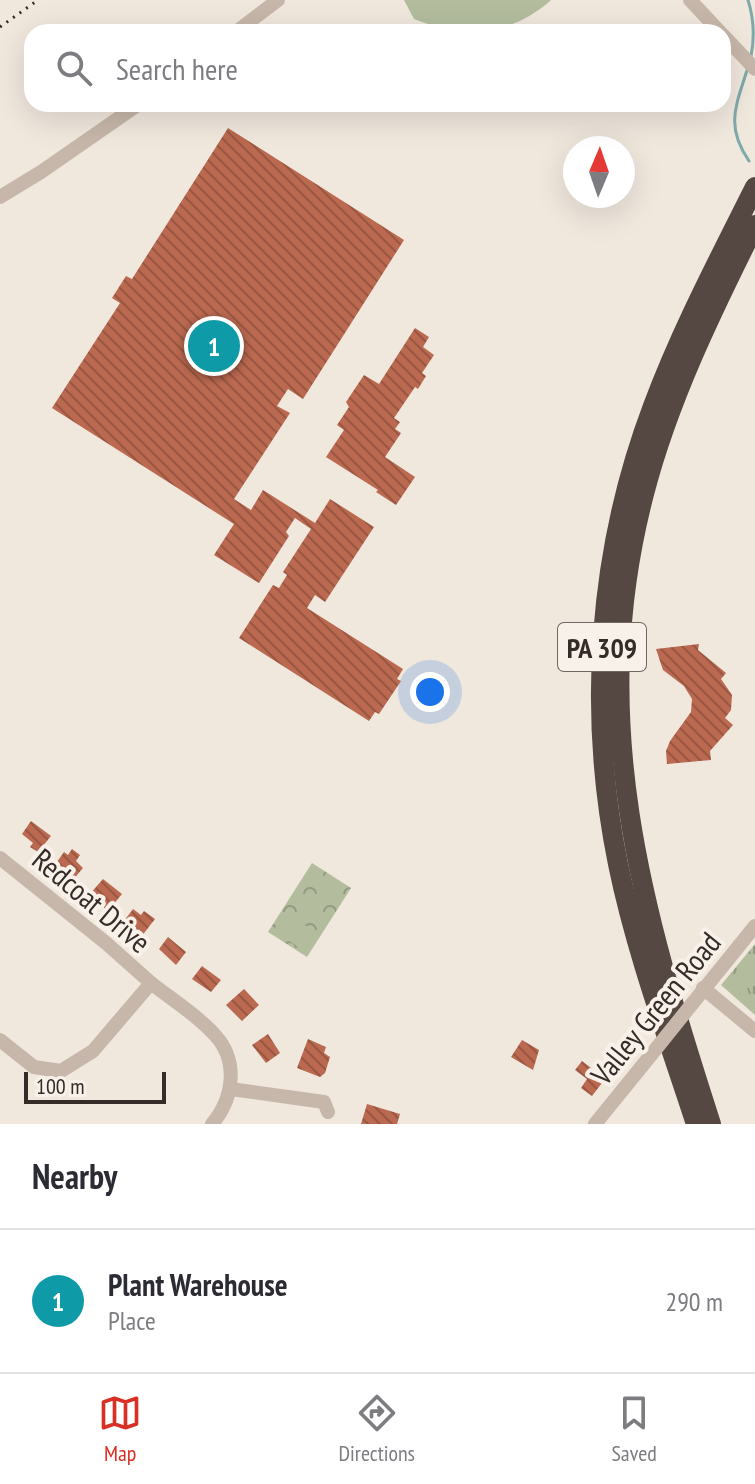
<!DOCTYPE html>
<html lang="en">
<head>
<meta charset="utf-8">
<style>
  body { margin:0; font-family:"PT Sans Narrow",sans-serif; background:#f7f7f7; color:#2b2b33 }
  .compass { position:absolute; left:563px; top:136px; width:72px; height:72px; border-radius:50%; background:#fff; box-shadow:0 8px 32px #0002; rotate:2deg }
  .scale { position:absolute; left:24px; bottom:20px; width:142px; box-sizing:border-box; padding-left:8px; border:4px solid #352c29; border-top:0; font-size:22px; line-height:28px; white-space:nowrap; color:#352c29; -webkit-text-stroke:6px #f8f1e9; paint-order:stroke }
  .you { position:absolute; left:430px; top:692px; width:28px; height:28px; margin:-20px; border:6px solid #fff; border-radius:50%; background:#1a73e8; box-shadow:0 0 0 12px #1a73e833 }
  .badge { display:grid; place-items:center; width:52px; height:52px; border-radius:50%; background:#d93025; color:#fff; font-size:26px; font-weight:700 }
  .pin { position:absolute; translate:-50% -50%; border:4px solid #fff; box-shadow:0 2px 8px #0006 }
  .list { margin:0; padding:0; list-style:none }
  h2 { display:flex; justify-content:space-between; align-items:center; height:104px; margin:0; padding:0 32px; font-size:34px }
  h2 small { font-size:26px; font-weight:400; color:#7c7c81 }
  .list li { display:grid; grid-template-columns:52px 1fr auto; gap:24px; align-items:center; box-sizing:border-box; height:144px; padding:0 32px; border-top:2px solid #e1e1e2 }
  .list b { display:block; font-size:30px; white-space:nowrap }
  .list p { margin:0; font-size:26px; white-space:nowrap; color:#7c7c81 }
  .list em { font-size:26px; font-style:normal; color:#7c7c81 }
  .icon { flex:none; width:44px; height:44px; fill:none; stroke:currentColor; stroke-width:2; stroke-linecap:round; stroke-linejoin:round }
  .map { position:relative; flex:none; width:755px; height:1124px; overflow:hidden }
  .search { position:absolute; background:#fff; box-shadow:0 8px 32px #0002; left:24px; right:24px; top:24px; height:88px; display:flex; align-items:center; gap:20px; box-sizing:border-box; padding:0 28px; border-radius:24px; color:#7c7c81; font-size:30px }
  .sheet { height:248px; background:#fff }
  nav { display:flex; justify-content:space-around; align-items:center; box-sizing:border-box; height:112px; border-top:2px solid #e1e1e2; background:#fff; font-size:22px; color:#7c7c81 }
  nav a { display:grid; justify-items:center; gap:4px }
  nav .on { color:#d93025 }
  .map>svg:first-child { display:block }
  .grass { fill:url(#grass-tufts) }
  .forest { fill:url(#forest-crowns) }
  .garden { fill:#b3bd9e }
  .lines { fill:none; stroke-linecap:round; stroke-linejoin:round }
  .stream { stroke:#7ea9aa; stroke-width:3 }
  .building { fill:url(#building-back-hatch) }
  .minor { stroke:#c7b7aa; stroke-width:14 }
  .highway { stroke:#554741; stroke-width:20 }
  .rail { stroke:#352c29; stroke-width:3; stroke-dasharray:2 6; stroke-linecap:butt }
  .minor-bridge { stroke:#c7b7aa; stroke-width:14 }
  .labels { text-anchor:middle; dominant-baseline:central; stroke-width:8; stroke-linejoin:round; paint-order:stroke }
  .shield { fill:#f8f1e9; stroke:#706763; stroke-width:2 }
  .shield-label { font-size:28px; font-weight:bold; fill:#352c29 }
  .street-label { font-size:30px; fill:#352c29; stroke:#f8f1e9 }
</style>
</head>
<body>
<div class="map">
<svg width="755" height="1124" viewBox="0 0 755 1124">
  <defs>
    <pattern id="grass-tufts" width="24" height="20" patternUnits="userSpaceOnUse" patternTransform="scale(2)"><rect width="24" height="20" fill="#b3bd9e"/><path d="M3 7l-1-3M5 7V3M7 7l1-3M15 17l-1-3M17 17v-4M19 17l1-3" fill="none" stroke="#929a81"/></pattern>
    <pattern id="forest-crowns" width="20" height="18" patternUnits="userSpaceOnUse" patternTransform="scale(2)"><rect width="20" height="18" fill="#b3bd9e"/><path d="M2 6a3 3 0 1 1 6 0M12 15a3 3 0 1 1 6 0" fill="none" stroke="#929a81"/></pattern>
    <pattern id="building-back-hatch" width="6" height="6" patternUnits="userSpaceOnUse" patternTransform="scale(2)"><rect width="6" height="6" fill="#bb6950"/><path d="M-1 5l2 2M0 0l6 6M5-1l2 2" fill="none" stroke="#995742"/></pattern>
  </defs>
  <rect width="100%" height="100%" fill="#f0e7dd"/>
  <!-- grass -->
  <path class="grass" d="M755 944V1015L721 985Z"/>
  <!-- forest -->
  <path class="forest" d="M312 863 351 888 307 957 268 932Z"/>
  <!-- garden -->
  <g class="garden">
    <path d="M404 0H551C511 36 463 39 414 19Z"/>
    <path d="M285 912 317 933 305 951 273 931Z"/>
  </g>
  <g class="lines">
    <!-- stream -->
    <g class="stream">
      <path d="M748 0C754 19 755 36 751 56"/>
      <path d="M748 67C737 104 724 125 749 161"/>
    </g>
  </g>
  <!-- building -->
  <g class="building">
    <path d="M228 128 404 240 303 399 288 389 277 406 290 413 234 499 251 510 263 490 315 523 330 499 374 527 325 602 315 595 307 608 403 669 397 679 401 681 379 714 375 712 369 721 239 638 273 585 279 588 287 575 283 572 311 529 295 518 286 532 289 536 259 583 214 555 234 524 52 408 120 303 112 298 126 276 132 279Z"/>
    <path d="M415 328 429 337 423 347 434 355 422 373 426 376 418 389 415 387 394 418 400 422 395 429 401 433 385 457 415 477 396 505 376 492 378 490 326 457 344 430 337 425 349 407 346 402 364 375 379 384Z"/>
    <path d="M699 644 698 650 726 673 721 679 732 695 731 710 725 718 733 725 710 751 711 760 667 764 666 751 670 741 691 712 692 699 684 686 663 670 656 649Z"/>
    <path d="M31 821 51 836 38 852 30 847 33 843 22 834Z"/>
    <path d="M72 849 80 855 76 861 83 868 72 881 54 866 64 852 68 855Z"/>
    <path d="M103 879 122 894 108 911 89 895Z"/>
    <path d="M133 909 141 915 144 911 155 919 141 937 124 921Z"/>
    <path d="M168 937 186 952 176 965 159 949Z"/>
    <path d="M202 966 221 980 211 992 192 979Z"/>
    <path d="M244 989 259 1005 242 1021 226 1005Z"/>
    <path d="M268 1034 280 1053 266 1063 252 1045Z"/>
    <path d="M308 1039 326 1047 324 1053 330 1057 325 1073 320 1077 297 1068Z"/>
    <path d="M522 1040 539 1050 533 1070 511 1057Z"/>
    <path d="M582 1061 605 1079 592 1096 581 1088 587 1079 575 1070Z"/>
    <path d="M367 1104 400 1114 397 1124H361Z"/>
  </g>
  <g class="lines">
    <!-- minor -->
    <g class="minor">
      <path d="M690 0 720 32"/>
      <path d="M236 32 278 0"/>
      <path d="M723 35 755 69"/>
      <path d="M0 197 41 172 139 104"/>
      <path d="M0 858 106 943 151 983 93 1051 61 1071 34 1067 0 1040"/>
      <path d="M151 983C171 999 196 1014 214 1034 239 1060 234 1098 212 1124"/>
      <path d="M703 988 755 1031"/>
      <path d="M692 1004 755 926"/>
      <path d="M231 1089 324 1102 328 1112"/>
      <path d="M595 1124 651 1055"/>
    </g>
    <!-- highway -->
    <g class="highway">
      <path d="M696 1124C668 1038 636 952 618 864 587 712 598 551 653 406 681 331 719 259 755 187"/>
      <path d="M711 1124C642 910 585 720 644 494 668 401 712 311 755 225"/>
    </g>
    <!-- rail -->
    <path class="rail" d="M0 27 38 0"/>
    <!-- minor-bridge -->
    <path class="minor-bridge" d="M651 1055 692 1004"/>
  </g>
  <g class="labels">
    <!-- shield labels -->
    <rect class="shield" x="558" y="623" width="88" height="48" rx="6"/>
    <g class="shield-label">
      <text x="602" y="647">PA 309</text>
    </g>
    <!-- street labels -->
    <g class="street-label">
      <text transform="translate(92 900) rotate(40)">Redcoat Drive</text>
      <text transform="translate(655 1008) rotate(-51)">Valley Green Road</text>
    </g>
  </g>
</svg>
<svg class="compass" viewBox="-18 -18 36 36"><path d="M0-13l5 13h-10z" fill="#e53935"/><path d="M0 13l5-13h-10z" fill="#7c7c81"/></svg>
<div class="scale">100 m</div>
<div class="you"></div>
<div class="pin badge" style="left:214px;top:346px;background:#0f9aa8">1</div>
<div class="search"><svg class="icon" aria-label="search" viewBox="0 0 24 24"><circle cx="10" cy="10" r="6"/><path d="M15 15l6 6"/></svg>Search here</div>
</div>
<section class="sheet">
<h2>Nearby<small></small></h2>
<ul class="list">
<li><span class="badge" style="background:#0f9aa8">1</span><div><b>Plant Warehouse</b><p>Place</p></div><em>290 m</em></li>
</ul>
</section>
<nav>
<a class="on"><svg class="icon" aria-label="map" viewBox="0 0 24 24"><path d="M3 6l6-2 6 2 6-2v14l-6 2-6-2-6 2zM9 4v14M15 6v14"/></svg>Map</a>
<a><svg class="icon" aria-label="directions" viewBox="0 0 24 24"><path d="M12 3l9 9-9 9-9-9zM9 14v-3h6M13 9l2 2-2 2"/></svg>Directions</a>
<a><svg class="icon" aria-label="saved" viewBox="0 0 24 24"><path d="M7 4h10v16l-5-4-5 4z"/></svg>Saved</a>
</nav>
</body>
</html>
